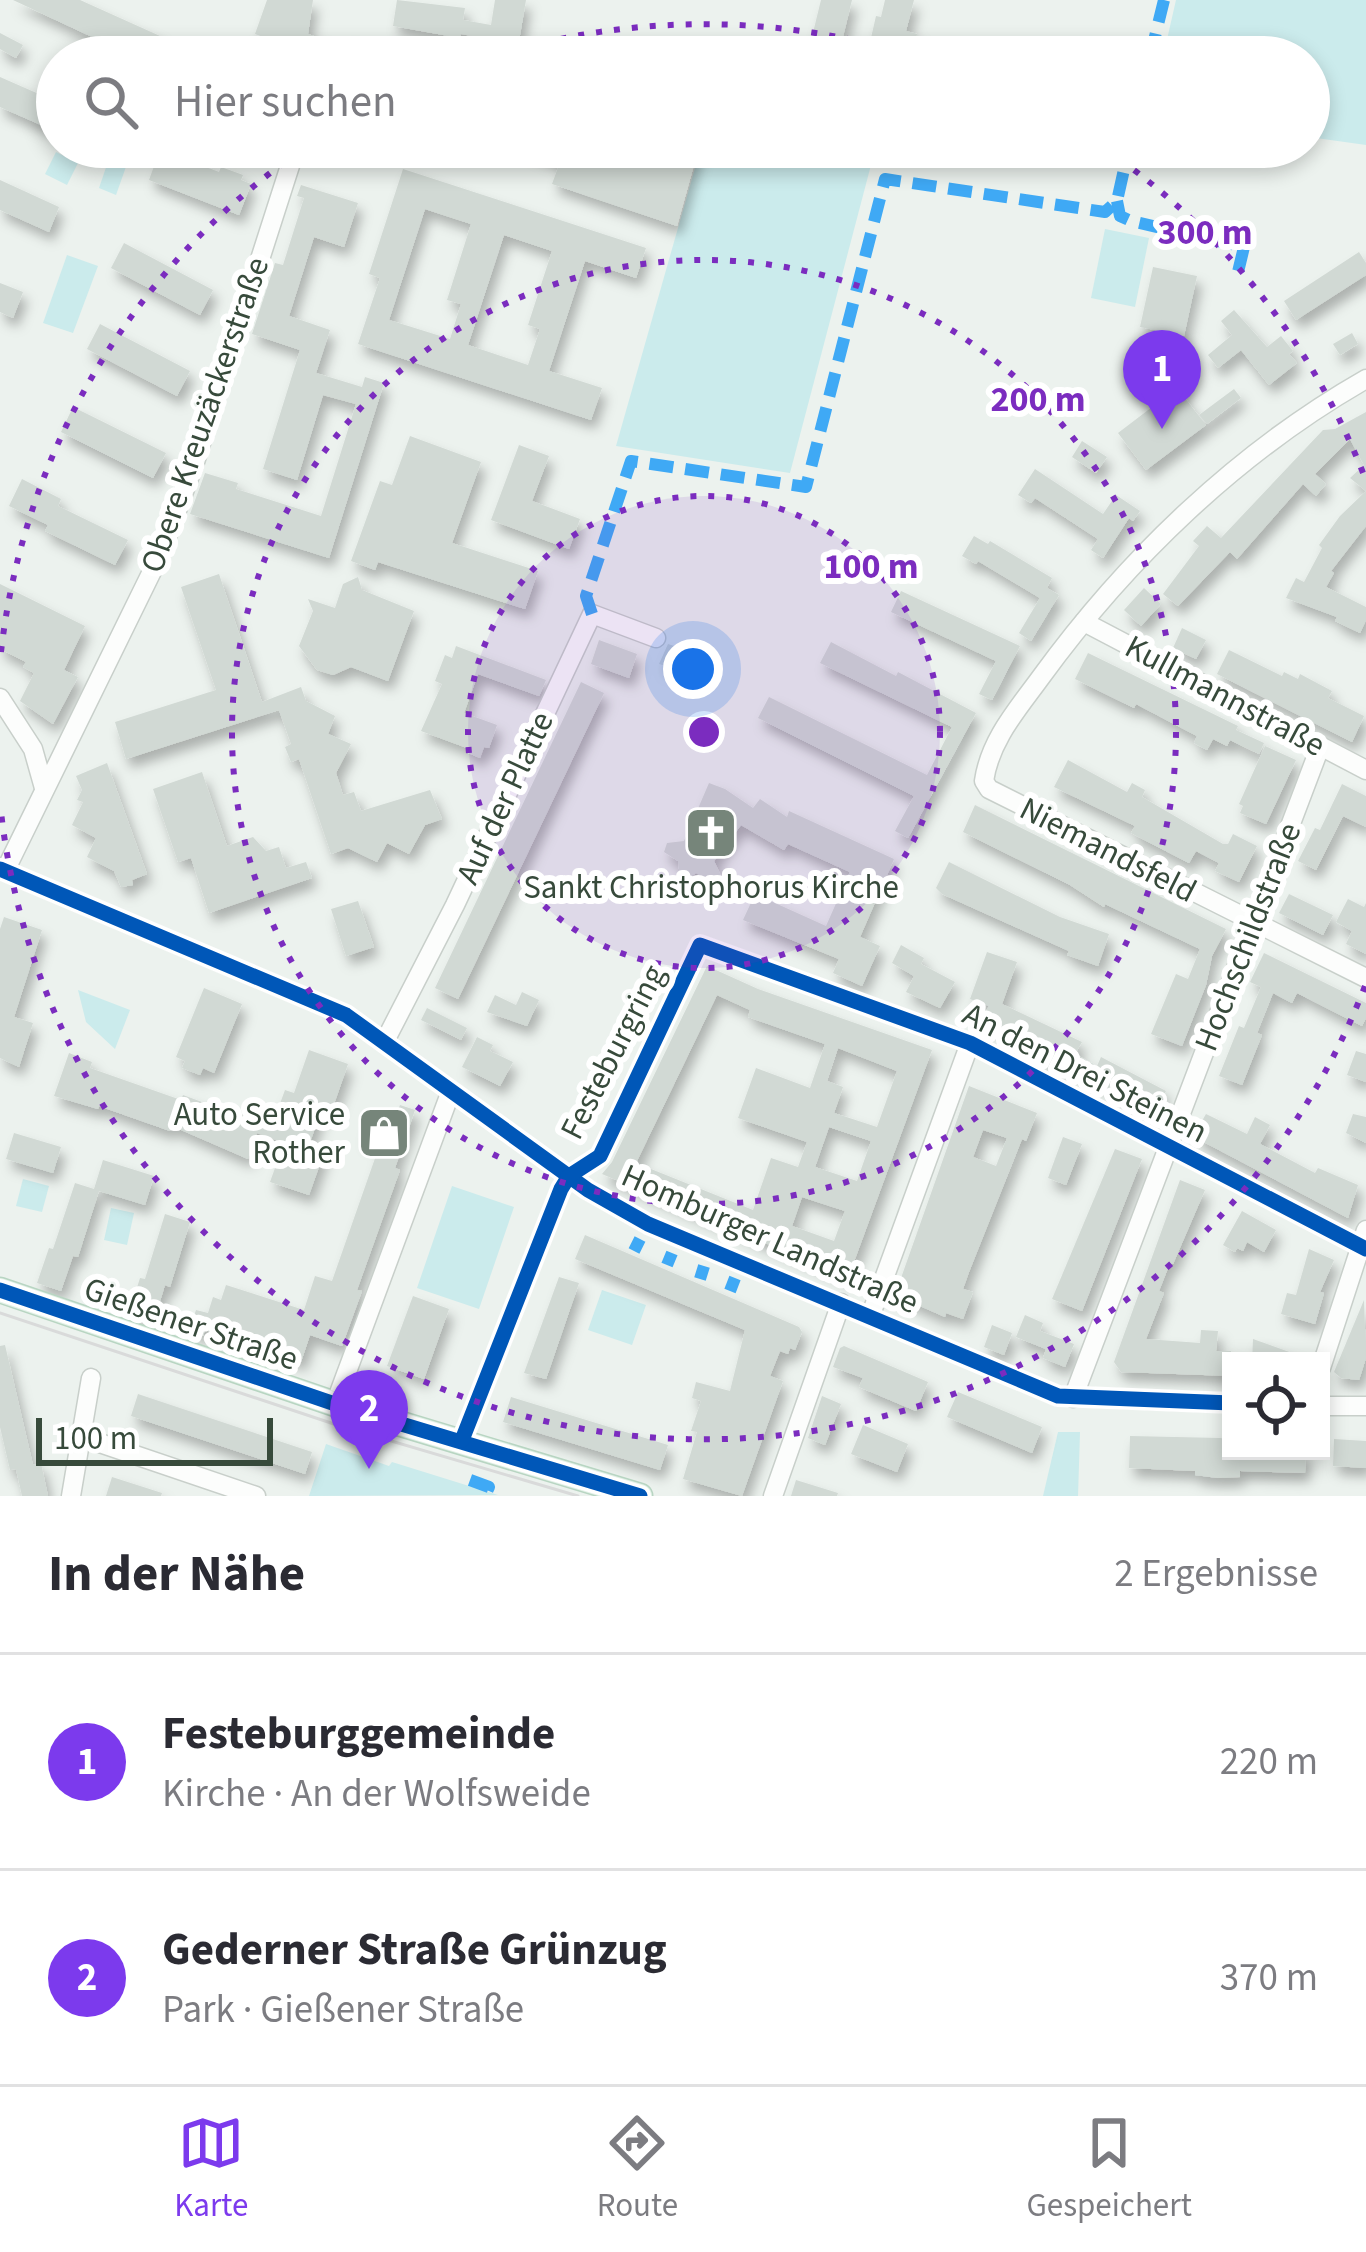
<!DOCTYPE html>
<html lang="de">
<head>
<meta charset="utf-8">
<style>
  body { margin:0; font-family:"Source Sans 3",sans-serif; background:#f7f7f7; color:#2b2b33 }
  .controls { position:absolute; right:36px; bottom:36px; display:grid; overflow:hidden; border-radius:0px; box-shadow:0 6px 18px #0003 }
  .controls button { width:108px; height:108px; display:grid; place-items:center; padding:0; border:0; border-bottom:3px solid #e1e1e2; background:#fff; color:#2b2b33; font:60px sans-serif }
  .scale { position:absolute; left:36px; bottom:30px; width:237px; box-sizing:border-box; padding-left:12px; border:6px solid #374a3b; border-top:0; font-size:33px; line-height:42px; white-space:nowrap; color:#374a3b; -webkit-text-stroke:9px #fff; paint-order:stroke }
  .you { position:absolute; left:693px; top:669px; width:42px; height:42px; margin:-30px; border:9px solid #fff; border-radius:50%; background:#1a73e8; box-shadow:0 0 0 18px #1a73e833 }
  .badge { display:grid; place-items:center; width:78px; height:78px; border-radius:50%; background:#7c3aed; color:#fff; font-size:39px; font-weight:700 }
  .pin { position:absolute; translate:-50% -99px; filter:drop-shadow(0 3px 6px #0008) }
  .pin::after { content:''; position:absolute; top:63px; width:42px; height:36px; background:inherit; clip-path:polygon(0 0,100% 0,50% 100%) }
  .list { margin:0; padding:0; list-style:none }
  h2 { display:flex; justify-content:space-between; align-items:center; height:156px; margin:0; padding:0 48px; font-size:51px }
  h2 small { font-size:39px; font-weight:400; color:#7c7c81 }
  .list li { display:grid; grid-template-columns:78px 1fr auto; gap:36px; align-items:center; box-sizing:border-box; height:216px; padding:0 48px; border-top:3px solid #e1e1e2 }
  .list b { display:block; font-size:45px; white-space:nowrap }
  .list p { margin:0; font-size:39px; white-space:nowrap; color:#7c7c81 }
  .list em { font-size:39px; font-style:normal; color:#7c7c81 }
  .icon { flex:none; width:66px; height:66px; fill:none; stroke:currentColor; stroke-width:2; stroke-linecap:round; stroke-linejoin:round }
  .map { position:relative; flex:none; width:1366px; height:1496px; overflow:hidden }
  .search { position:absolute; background:#fff; box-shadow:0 6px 18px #0003; left:36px; right:36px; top:36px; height:132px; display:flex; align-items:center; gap:30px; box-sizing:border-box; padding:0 42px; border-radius:66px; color:#7c7c81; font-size:45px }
  .sheet { height:588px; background:#fff }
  nav { display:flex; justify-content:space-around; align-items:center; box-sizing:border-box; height:168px; border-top:3px solid #e1e1e2; background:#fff; font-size:33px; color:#7c7c81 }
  nav a { display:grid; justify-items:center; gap:6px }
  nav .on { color:#7c3aed }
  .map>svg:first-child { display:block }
  .green { fill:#cbebec }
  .building { fill:#d1d9d4; fill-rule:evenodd; filter:url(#shadow) }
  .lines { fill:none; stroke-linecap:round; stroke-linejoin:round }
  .minor-casing { stroke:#c8cfca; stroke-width:21 }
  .major-casing { stroke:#b8d5c2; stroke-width:27 }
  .minor { stroke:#fcfdfc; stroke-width:18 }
  .major { stroke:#e4f2e9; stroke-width:24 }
  .tram { stroke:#d9dada; stroke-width:3 }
  .quiet { stroke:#3fa9f5; stroke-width:12; stroke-dasharray:24 12; stroke-linecap:butt }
  .cycleway-casing { stroke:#fff; stroke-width:22 }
  .cycleway { stroke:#0057b8; stroke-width:15 }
  .ring { fill:none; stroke:#7b2cbf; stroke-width:6; stroke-dasharray:6 12 }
  .labels { text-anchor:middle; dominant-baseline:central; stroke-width:12; stroke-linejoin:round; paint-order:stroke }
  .street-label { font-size:33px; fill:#374a3b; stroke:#fff }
  .poi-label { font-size:33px; fill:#374a3b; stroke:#fff }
  .centre { fill:#7b2cbf; stroke:#fff; stroke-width:6 }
  .ring-label { font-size:36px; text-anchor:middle; font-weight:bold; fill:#7b2cbf; stroke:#fff; stroke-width:12; stroke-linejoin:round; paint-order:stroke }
</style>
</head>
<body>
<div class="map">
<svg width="1366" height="1496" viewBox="0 0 1366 1496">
  <defs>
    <filter id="shadow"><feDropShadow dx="5" dy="9" stdDeviation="6" flood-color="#0004"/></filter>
  </defs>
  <rect width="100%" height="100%" fill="#ecf2ee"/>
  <!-- green -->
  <g class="green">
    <path d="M1176 0H1366V145L1309 137V57H1163Z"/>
    <path d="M113 147H133L116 195 99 188Z"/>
    <path d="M701 147H762L871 165 790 473 616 446Z"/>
    <path d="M56 152 78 163 67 185 45 174Z"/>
    <path d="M1105 229 1149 238 1135 307 1091 298Z"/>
    <path d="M67 255 98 266 73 333 43 323Z"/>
    <path d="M78 990 130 1010 115 1049 86 1022Z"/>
    <path d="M23 1179 49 1186 42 1212 16 1206Z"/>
    <path d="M452 1186 514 1207 479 1309 417 1288Z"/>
    <path d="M111 1208 134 1213 127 1245 104 1240Z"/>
    <path d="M602 1290 646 1305 632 1345 588 1330Z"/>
    <path d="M1058 1432H1080L1078 1496H1043Z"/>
    <path d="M326 1444 389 1466 392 1462 498 1495 309 1496Z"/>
  </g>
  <!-- building -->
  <g class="building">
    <path d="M13 0H80L160 36 151 57H135Z"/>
    <path d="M267 0H313L308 34 345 46 348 37 403 57H302L303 51 255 34Z"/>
    <path d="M397 0 465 8 463 20 491 25 495 0H526L517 53 487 48 489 39 461 34 460 38 393 26Z"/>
    <path d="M821 0H852L838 57H807Z"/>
    <path d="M885 0H914L906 31 917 34 913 53 902 50 900 57H871L872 52 868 51 876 16 881 17Z"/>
    <path d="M0 33 23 45 16 58 0 49Z"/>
    <path d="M542 44 581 50V57H540Z"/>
    <path d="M0 77 57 102V132L0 107Z"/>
    <path d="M161 147 195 157 193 162 219 172 221 167 243 175 241 180 251 184 239 215 149 180Z"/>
    <path d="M524 147H699L677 226 552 184 560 162Z"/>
    <path d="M403 169 646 248 636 278 585 261 549 371 602 388 591 420 358 344 380 278 369 274ZM425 209 471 224 447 300 461 304 450 339 389 320ZM504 235 552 251 528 325 540 329 528 365 468 345Z"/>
    <path d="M0 180 59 207 49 232 0 210Z"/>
    <path d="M301 185 358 203 344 247 314 237 289 316 330 330 316 373 362 387 365 377 384 383 329 558 190 514 205 473 238 483 236 489 321 516 356 404 323 395 297 480 263 469 300 350 252 334 275 263 283 265 304 198 297 196Z"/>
    <path d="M124 243 213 290 200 315 111 268Z"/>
    <path d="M1359 252 1366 263V275L1296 320 1284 301Z"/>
    <path d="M1153 267 1197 276 1184 336 1140 327Z"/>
    <path d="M0 283 23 292 13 318 0 312Z"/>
    <path d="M1234 310 1267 347 1281 336 1293 351 1289 354 1297 363 1269 385 1241 350 1218 368 1208 355 1232 335 1221 321Z"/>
    <path d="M100 324 190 371 177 396 87 349Z"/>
    <path d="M1352 333 1358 344 1340 355 1333 344Z"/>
    <path d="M1177 388 1206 425 1146 470 1118 433Z"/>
    <path d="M1234 389 1241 398 1207 424 1199 415Z"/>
    <path d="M73 407 166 453 153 478 61 432Z"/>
    <path d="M1366 412V526L1331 571 1334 573 1326 587 1366 607V620L1360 633 1335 621 1337 617 1286 598 1296 578 1304 582 1322 548 1319 545 1340 516 1366 491 1350 478 1364 465 1350 439 1315 474 1326 484 1316 496 1303 484 1237 559 1230 552 1178 606 1163 594 1199 546 1193 541 1207 526 1221 538 1323 430 1335 429Z"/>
    <path d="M410 436 481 462 452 543 538 571 525 609 378 562 375 570 351 561 380 481 392 485Z"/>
    <path d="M1082 441 1107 457 1096 473 1072 457Z"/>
    <path d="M519 445 549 456 532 501 580 519 569 549 491 520Z"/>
    <path d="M1035 469 1103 514 1116 495 1140 511 1133 521 1129 518 1103 558 1091 550 1098 539 1035 498 1031 503 1018 495Z"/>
    <path d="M22 479 61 499 58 506 128 540 115 565 45 531 48 525 9 506Z"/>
    <path d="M974 536 988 544 990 541 1052 578 1047 588 1059 595 1031 641 1019 633 1040 598 978 561 976 564 962 556Z"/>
    <path d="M219 574 262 702 301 687 306 701 335 716 328 734 351 744 336 773 343 795 354 792 361 811 430 790 442 819 425 825 409 854 387 843 377 862 348 848 331 854 299 759 291 762 285 747 291 744 279 710 126 759 115 722 216 690 181 587Z"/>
    <path d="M358 577 362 590 414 611 388 681 351 667 333 675 317 670 299 646 313 611 308 599 335 608 343 584Z"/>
    <path d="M0 584 85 626 64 670 78 677 53 724 20 701 34 673 23 667 26 662 0 649Z"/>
    <path d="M1144 588 1161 604 1141 626 1124 610Z"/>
    <path d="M901 591 1020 646 992 700 979 694 996 661 891 612Z"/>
    <path d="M1182 628 1206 640 1196 659 1173 648Z"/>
    <path d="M599 640 637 654 629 678 591 664Z"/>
    <path d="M831 642 896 676 898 672 976 713 908 838 895 831 914 796 758 718 769 697 927 775 952 727 820 663Z"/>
    <path d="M668 644 693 652 686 673 659 664Z"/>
    <path d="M456 646 546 680 539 696 478 674 464 713 497 725 489 748 484 747 480 758 466 752 467 748 421 731 442 684 435 681 445 655 452 658Z"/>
    <path d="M1229 650 1282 676 1284 672 1298 679 1300 674 1332 691 1328 698 1364 716 1352 742 1217 674Z"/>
    <path d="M1088 653 1238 726 1236 730 1264 743 1259 754 1230 740 1227 746 1213 739 1207 750 1194 743 1197 736 1136 704 1134 708 1075 679Z"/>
    <path d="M581 682 604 693 458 999 435 988Z"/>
    <path d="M1265 746 1296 760 1266 824 1240 813 1243 806 1239 804Z"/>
    <path d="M1068 760 1127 792 1132 783 1145 790 1142 797 1223 844H1228L1233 834 1257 846 1239 882 1215 871 1219 863 1196 851 1189 863 1131 833 1135 826 1054 787Z"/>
    <path d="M107 763 147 874 132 880 133 885 121 887 114 871 87 857 96 838 72 825 83 802 77 800 82 790 76 776Z"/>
    <path d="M202 772 227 846 253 837 266 851 279 847 286 868 306 862 312 878 209 913 191 858 178 862 153 789Z"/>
    <path d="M709 783 725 789 753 808 760 799 787 817 789 811 894 859 860 937 880 946 862 986 833 973 839 959 743 920 755 894 826 926 850 872 788 844 784 850 741 825 714 861 721 876 713 883 696 873 681 885 678 861 664 852 667 843 684 841Z"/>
    <path d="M1342 784 1366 796V827L1343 816 1316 870 1298 861 1315 828 1320 830Z"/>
    <path d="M975 805 1226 929 1212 956 1206 985 1182 1046 1151 1034 1176 974 1188 979 1200 949 1105 904 1104 907 1070 885 963 832Z"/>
    <path d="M949 862 1060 917 1109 934 1098 966 1067 955 1069 951 942 894 936 888Z"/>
    <path d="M1289 894 1333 915 1323 935 1279 913Z"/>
    <path d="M1348 899 1364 907 1366 903V954L1346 944 1352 931 1336 922Z"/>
    <path d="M358 901 374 947 346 956 331 909Z"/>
    <path d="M4 917 42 930 14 1017 33 1023 19 1067 0 1058V929Z"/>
    <path d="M901 945 924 958 921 964 955 982 940 1008 906 992 914 976 892 963Z"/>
    <path d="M987 952 1017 962 1002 1004 1082 1042 1075 1054 1097 1066 1101 1057 1166 1091 1154 1114 1068 1067 1066 1071 1027 1050 1029 1046 981 1020 989 1006 970 999Z"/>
    <path d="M1264 953 1366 1003V1018L1362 1026 1297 993 1292 1003 1273 993 1257 1033 1262 1035 1242 1085 1219 1076 1239 1026 1244 1028 1261 987 1250 982Z"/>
    <path d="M707 966 758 989 932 1050 848 1278 602 1174 612 1162ZM717 995 750 1010 748 1017 825 1044 810 1088 756 1068 738 1118 807 1142 798 1167 771 1158 753 1210 636 1163ZM838 1048 897 1071 877 1127 834 1113 843 1087 827 1081ZM829 1127 871 1141 857 1181 815 1167ZM802 1197 845 1211 834 1241 792 1226Z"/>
    <path d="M204 988 242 1004 214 1073 203 1068 200 1075 182 1068 185 1061 176 1057Z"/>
    <path d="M522 992 539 1000 527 1026 487 1012 495 995 516 1005Z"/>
    <path d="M427 1008 467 1028 461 1040 421 1020Z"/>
    <path d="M477 1037 493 1045 490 1051 513 1062 500 1086 462 1067Z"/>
    <path d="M309 1050 348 1064 333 1107 324 1103 309 1145 325 1150 309 1195 270 1182 284 1143 257 1133 248 1159 172 1126 170 1131 99 1106 98 1109 54 1096 69 1053 92 1062 90 1068 181 1100 183 1095 237 1115 239 1109 268 1120 273 1107 278 1109 285 1090 294 1093Z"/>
    <path d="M1356 1051 1366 1054V1082L1347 1075Z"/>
    <path d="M969 1086 1037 1113 1026 1141 1022 1139 969 1272 963 1289 973 1292 963 1319 946 1313 945 1317 895 1295ZM983 1130 1007 1138 996 1166 973 1157Z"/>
    <path d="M400 1105 415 1110 395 1168 400 1170 357 1290 362 1291 342 1346 310 1335 301 1362 205 1330 203 1336 189 1331 196 1310 208 1313 213 1297 221 1300 226 1285 304 1310 315 1276 332 1281 380 1144 361 1138 366 1120 391 1128Z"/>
    <path d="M1206 1114 1247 1134 1255 1117 1270 1125 1260 1144 1315 1173 1318 1168 1358 1185 1348 1218 1198 1139 1195 1133Z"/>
    <path d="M1353 1114 1366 1117V1143L1346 1133Z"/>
    <path d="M14 1133 61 1147 53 1173 6 1159Z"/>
    <path d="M1063 1137 1082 1144 1066 1185 1048 1178Z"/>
    <path d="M1115 1149 1142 1159 1082 1311 1052 1299Z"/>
    <path d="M103 1160 154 1176 145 1205 99 1191 78 1257 73 1256 61 1291 37 1283 49 1248 53 1249 75 1183 94 1189Z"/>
    <path d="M1180 1180 1205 1190 1173 1264 1170 1263 1159 1291 1164 1293 1146 1339 1200 1343 1201 1330 1218 1331 1216 1351H1231V1376L1121 1372 1114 1362Z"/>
    <path d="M1242 1211 1276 1230 1264 1252 1247 1242 1243 1251 1237 1248 1235 1252 1223 1245Z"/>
    <path d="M165 1214 190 1222 170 1287 165 1285 154 1321 129 1313 140 1278 145 1279Z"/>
    <path d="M585 1235 799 1327 802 1332 795 1350 790 1348 788 1354 780 1351 770 1376 783 1381 742 1496 683 1479 697 1432 691 1431 701 1401 692 1398 696 1382 730 1391 745 1330 575 1259Z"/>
    <path d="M1309 1249 1334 1260 1320 1292 1324 1293 1315 1324 1281 1314 1287 1293 1296 1295Z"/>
    <path d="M559 1277 579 1283 546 1379 524 1373Z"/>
    <path d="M413 1296 449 1309 424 1379 387 1366Z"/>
    <path d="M1364 1300 1366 1358 1359 1380 1341 1378 1334 1372Z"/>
    <path d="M1025 1315 1043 1323 1040 1331 1074 1344 1065 1367 1043 1358 1046 1349 1016 1337Z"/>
    <path d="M992 1325 1012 1333 1004 1355 984 1347Z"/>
    <path d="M1253 1339 1309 1359V1361H1252Z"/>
    <path d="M5 1345 33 1465 41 1463 48 1496H22L16 1469 10 1470 0 1427V1346Z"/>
    <path d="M844 1346 928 1382 916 1411 859 1387 863 1378 833 1367 840 1348Z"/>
    <path d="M958 1392 1042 1427 1032 1453 947 1417Z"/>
    <path d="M138 1394 312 1452 305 1474 131 1416Z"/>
    <path d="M822 1396 841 1404 825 1445 808 1438Z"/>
    <path d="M511 1397 668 1445 660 1470 503 1422Z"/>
    <path d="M863 1425 908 1444 897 1472 851 1454Z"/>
    <path d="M1130 1436 1221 1438 1231 1442V1451H1306L1305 1473 1240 1471V1477L1218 1478 1195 1475V1471L1129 1468Z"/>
    <path d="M1334 1439 1366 1441V1468L1333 1466Z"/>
    <path d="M112 1477 162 1493 161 1496H106Z"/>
    <path d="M796 1480 838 1493 837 1496H791Z"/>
  </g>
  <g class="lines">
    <!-- minor casing -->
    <g class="minor-casing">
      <g id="minor">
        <path d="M1366 379C1238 452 1127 559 1041 677 1017 710 990 740 984 781L989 789 1366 978"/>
        <path d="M1084 622 1366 770"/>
        <path d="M0 698 33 749 44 788"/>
        <path d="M0 869 346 1015 588 1190 648 1224 1058 1396 1231 1403"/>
        <path d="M5 871 161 553 195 462 296 147"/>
        <path d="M385 1041 455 905 592 614 656 638"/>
        <path d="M870 1317 970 1043"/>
        <path d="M1321 1368 1366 1230"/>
        <path d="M1073 1398 1320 747"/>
        <path d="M335 1404 451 1091"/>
        <path d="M1321 1406H1366"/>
        <path d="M82 1437 256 1496"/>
        <path d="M462 1440 561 1189 569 1176 600 1156 700 945 970 1043 1366 1249"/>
        <path d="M71 1496 91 1378"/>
        <path d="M773 1496 841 1303"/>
      </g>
    </g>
    <!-- major casing -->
    <g class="major-casing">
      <path id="major" d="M0 1290 335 1404 640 1496"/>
    </g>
    <!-- minor -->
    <use href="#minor" class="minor"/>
    <!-- major -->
    <use href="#major" class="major"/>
    <!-- tram -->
    <path class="tram" d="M0 1313 337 1425 578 1496"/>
    <!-- quiet -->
    <g class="quiet">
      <path d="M1150 57 1164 0"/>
      <path d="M1117 201 1120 216 1131 221 1244 247 1238 272"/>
      <path d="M592 614 586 596 631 461 806 487 885 179 1105 212 1117 201 1129 147"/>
      <path d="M634 1251 640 1239"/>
      <path d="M667 1265 672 1253"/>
      <path d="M700 1279 704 1266"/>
      <path d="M730 1291 735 1278"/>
      <path d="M470 1480 489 1487 485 1496"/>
    </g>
    <!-- cycleway casing -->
    <g class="cycleway-casing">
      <g id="cycleway">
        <path d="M0 869 346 1015 588 1190 648 1224 1058 1396 1231 1403"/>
        <path d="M0 1290 335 1404 640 1496"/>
        <path d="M462 1440 561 1189 569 1176 600 1156 700 945 970 1043 1366 1249"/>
      </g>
    </g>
    <!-- cycleway -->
    <use href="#cycleway" class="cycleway"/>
  </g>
  <!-- distance rings -->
  <circle cx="704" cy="732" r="236" fill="#7b2cbf" fill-opacity=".12"/>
  <g class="ring">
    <circle cx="704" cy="732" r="236"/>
    <circle cx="704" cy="732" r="472"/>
    <path d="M1365 986A708 708 0 0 1 1 812M1 652A708 708 0 0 1 303 149M491 57A708 708 0 0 1 917 57M1105 149A708 708 0 0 1 1365 478"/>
  </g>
  <!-- icons -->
  <defs>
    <g id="church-square" transform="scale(2.7)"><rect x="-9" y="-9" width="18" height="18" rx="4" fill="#76857a" stroke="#fff"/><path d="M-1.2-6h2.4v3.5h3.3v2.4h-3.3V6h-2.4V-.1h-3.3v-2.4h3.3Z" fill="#fff"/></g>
    <g id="shop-square" transform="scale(2.7)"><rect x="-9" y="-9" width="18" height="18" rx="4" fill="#76857a" stroke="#fff"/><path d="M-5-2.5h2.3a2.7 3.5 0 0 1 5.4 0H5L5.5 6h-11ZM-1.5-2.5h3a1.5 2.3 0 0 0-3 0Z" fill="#fff"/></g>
  </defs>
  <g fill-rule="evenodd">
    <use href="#church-square" x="711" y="833"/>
    <use href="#shop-square" x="384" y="1133"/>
  </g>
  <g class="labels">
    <!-- street labels -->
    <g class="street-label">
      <text transform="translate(205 415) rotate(-71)">Obere Kreuzäckerstraße</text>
      <text transform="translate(1225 696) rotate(28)">Kullmannstraße</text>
      <text transform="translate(505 798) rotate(-65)">Auf der Platte</text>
      <text transform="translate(1108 850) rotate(27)">Niemandsfeld</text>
      <text transform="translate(1248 937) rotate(-69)">Hochschildstraße</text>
      <text transform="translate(613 1052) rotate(-63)">Festeburgring</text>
      <text transform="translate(1085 1073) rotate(27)">An den Drei Steinen</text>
      <text transform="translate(770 1239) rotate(24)">Homburger Landstraße</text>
      <text transform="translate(191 1324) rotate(19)">Gießener Straße</text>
    </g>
    <!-- poi labels -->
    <g class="poi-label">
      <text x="711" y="887">Sankt Christophorus Kirche</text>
      <text x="345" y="1114" text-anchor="end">Auto Service<tspan x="345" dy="38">Rother</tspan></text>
    </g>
  </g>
  <circle cx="704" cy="732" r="18" class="centre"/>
  <g class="ring-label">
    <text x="1205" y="244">300 m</text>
    <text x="1038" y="411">200 m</text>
    <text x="871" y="578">100 m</text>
  </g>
</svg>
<div class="controls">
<button><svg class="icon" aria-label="locate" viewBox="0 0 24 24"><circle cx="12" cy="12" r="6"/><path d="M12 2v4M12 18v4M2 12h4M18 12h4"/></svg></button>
</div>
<div class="scale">100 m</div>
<div class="you"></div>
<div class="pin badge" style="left:1162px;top:429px">1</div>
<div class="pin badge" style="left:369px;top:1469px">2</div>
<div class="search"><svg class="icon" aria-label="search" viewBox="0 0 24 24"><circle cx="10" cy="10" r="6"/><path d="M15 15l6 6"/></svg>Hier suchen</div>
</div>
<section class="sheet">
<h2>In der Nähe<small>2 Ergebnisse</small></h2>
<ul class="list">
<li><span class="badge">1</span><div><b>Festeburggemeinde</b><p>Kirche · An der Wolfsweide</p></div><em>220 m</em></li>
<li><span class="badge">2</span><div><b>Gederner Straße Grünzug</b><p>Park · Gießener Straße</p></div><em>370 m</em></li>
</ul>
</section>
<nav>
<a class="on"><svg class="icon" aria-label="map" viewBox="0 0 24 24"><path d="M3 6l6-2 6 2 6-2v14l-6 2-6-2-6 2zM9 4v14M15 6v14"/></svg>Karte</a>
<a><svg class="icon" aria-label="directions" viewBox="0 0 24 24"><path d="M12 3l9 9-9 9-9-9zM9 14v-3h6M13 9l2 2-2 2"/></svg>Route</a>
<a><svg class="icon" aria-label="saved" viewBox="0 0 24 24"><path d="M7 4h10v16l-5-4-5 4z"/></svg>Gespeichert</a>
</nav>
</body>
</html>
